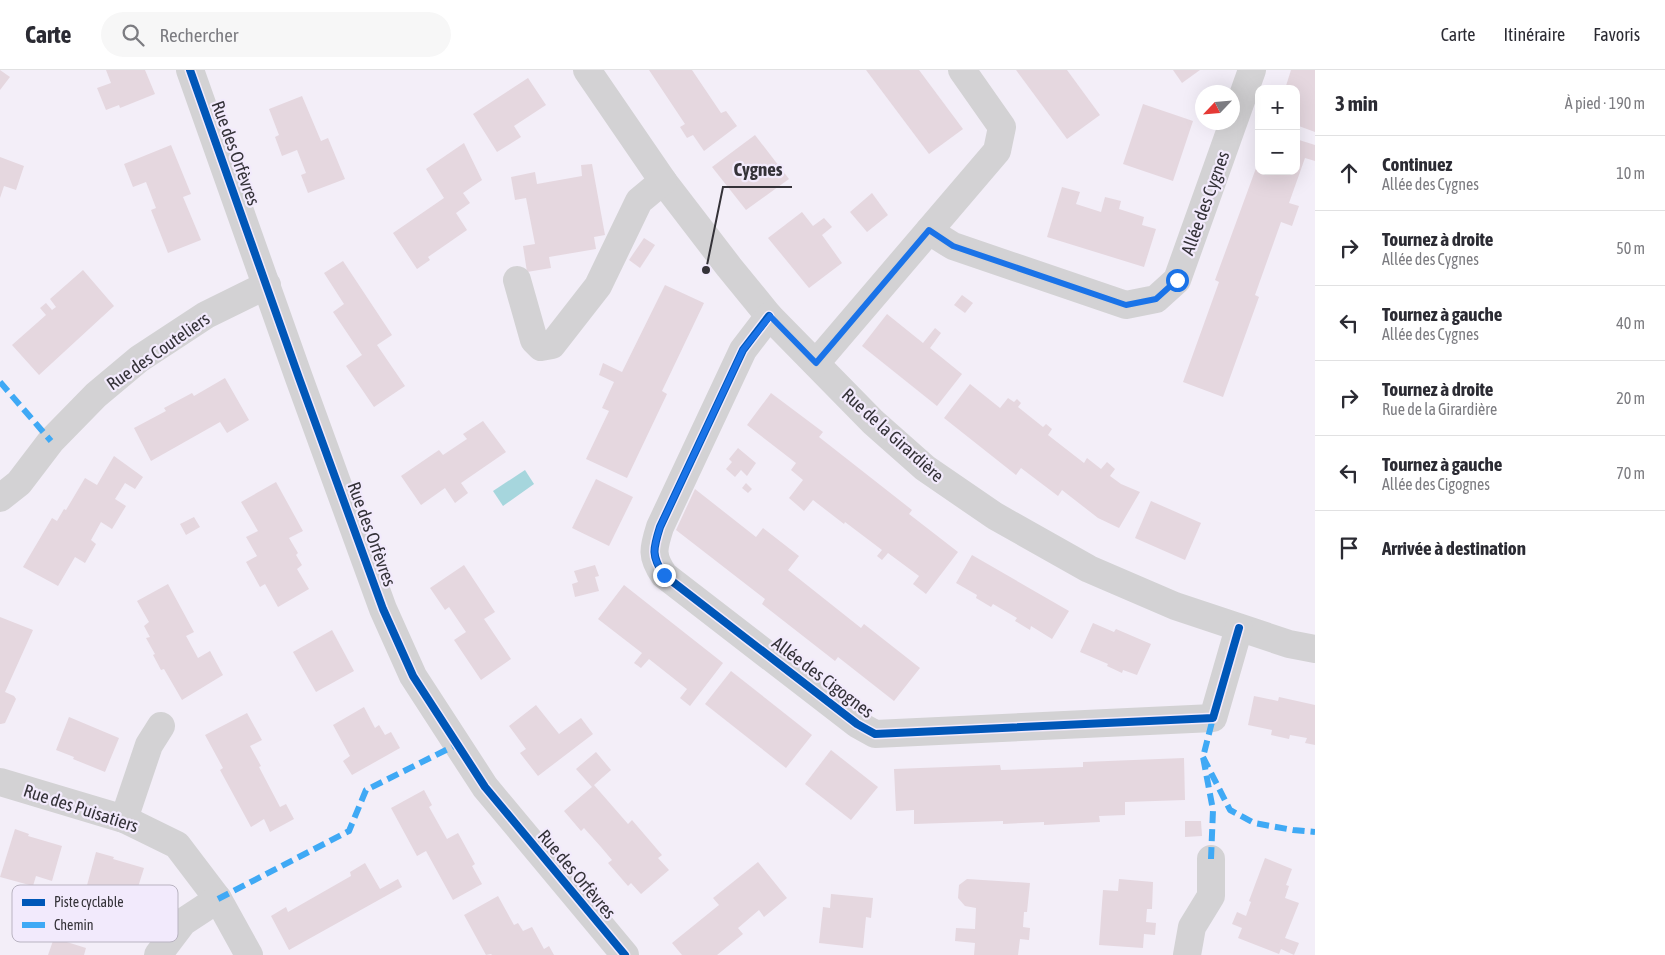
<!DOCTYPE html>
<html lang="fr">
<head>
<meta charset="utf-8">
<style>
  body { margin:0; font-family:"Asap Condensed",sans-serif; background:#f7f7f7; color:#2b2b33 }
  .controls { position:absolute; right:15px; top:15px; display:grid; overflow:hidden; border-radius:10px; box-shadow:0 5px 20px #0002 }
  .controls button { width:45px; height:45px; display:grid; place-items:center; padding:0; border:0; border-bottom:1px solid #e1e1e2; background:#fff; color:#2b2b33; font:25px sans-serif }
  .compass { position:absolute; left:1195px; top:15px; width:45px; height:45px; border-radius:50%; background:#fff; box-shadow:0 5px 20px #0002; rotate:244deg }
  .stop { position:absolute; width:15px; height:15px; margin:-11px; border:4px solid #1a73e8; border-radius:50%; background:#fff }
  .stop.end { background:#1a73e8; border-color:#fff; box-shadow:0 1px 5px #0008 }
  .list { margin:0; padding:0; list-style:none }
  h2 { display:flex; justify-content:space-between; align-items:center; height:65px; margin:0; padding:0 20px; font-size:21px }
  h2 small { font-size:16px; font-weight:400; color:#7c7c81 }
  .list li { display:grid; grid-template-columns:32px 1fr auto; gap:15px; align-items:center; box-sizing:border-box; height:75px; padding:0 20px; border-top:1px solid #e1e1e2 }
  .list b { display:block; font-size:19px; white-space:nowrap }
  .list p { margin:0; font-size:16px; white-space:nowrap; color:#7c7c81 }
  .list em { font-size:16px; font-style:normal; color:#7c7c81 }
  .icon { flex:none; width:28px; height:28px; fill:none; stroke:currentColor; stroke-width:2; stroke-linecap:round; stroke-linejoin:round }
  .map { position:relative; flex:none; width:1315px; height:885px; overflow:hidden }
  header { display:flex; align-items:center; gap:30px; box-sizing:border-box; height:70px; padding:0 25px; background:#fff; border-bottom:1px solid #e1e1e2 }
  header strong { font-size:24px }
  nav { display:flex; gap:28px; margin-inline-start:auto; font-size:18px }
  .search { width:350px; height:45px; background:#f7f7f7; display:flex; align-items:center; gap:12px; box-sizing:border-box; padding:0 18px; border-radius:28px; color:#7c7c81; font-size:19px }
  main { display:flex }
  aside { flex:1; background:#fff }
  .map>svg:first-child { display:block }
  .water { fill:#a6d6dd }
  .building { fill:#e5d7df }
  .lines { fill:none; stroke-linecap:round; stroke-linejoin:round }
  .minor { stroke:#d3d2d4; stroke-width:28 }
  .quiet { stroke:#3fa9f5; stroke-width:6; stroke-dasharray:12 6; stroke-linecap:butt }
  .cycleway-casing { stroke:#f2eafc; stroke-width:11 }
  .cycleway { stroke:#0057b8; stroke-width:8 }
  .route { stroke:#1a73e8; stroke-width:6 }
  .labels { text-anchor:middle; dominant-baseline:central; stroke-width:4.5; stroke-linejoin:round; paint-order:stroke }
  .street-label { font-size:18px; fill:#343238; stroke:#f2eafc }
  .key { fill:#f2eafc; stroke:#b9b3c1; stroke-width:1 }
  .key-label { font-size:14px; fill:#343238 }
  .leader { fill:none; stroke:#343238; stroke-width:2 }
  .callout-dot { fill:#343238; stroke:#f2eafc; stroke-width:2 }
  .callout-label { font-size:19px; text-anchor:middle; font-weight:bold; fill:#343238; stroke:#f2eafc; stroke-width:4.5; stroke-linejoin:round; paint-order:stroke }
</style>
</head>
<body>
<header>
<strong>Carte</strong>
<div class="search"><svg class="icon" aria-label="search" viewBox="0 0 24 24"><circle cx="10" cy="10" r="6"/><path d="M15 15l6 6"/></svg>Rechercher</div>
<nav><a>Carte</a><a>Itinéraire</a><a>Favoris</a></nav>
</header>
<main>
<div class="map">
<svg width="1315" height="885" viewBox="0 0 1315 885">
  <rect width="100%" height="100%" fill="#f3eef8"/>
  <!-- water -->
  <path class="water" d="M525 400 534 414 503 436 493 421Z"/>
  <!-- building -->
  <g class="building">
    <path d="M0 0 10 7 0 20Z"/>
    <path d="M106 0H145L155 24 120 38 119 35 106 40 97 18 111 13Z"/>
    <path d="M649 0H692L721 43 726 41 737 56 704 81 693 65 687 68 680 57 685 54Z"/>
    <path d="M866 0H919L963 59 929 84Z"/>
    <path d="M1016 0H1067L1100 45 1067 69Z"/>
    <path d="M1173 0H1200L1182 13Z"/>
    <path d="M1291 0H1315V62L1296 55V19H1285Z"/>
    <path d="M528 8 546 35 514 56 521 67 497 82 473 44Z"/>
    <path d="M302 26 321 71 328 68 345 109 308 123 301 105 306 103 297 80 282 86 275 67 279 65 269 39Z"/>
    <path d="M1143 34 1193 51 1173 111 1123 94Z"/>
    <path d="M755 65 789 109 746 140 712 97Z"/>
    <path d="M1296 69 1315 75V91L1305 88 1289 133 1299 136 1292 156 1281 152 1255 225 1259 227 1223 327 1183 312 1219 212 1215 210 1259 90V101H1296Z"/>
    <path d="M464 73 482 110 463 123 470 133 456 143 467 160 428 187 430 190 417 199 393 163 444 128 426 99Z"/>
    <path d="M171 75 191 124 183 127 201 170 168 183 151 140 156 138 146 112 133 117 124 94Z"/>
    <path d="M0 87 24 96 16 120 4 116 0 128Z"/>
    <path d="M592 94 605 165 594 167 596 179 549 187 551 198 527 202 523 176 535 174 526 128 515 130 511 107 535 102 537 114 582 106 581 95Z"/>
    <path d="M1062 117 1080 122 1076 134 1101 142 1105 127 1121 131 1119 139 1144 147 1142 155 1156 159 1144 197 1047 167Z"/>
    <path d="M872 123 888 145 867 162 850 142Z"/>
    <path d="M802 142 813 156 824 148 832 157 822 165 842 193 809 218 768 168Z"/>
    <path d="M644 168 655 175 640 198 629 190Z"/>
    <path d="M343 191 392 265 377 275 405 316 374 337 346 296 362 285 333 242 344 234 324 203Z"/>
    <path d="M83 200 114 236 39 305 12 275 46 245 40 238 46 233 52 240 56 237 50 229Z"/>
    <path d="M665 215 704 233 662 321 667 324 627 408 586 389 609 341 602 338 614 312 599 305 603 293 622 302Z"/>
    <path d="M962 225 973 233 965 243 954 235Z"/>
    <path d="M887 244 923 273 935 258 941 263 930 278 962 304 937 336 862 276Z"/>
    <path d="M225 308 249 350 227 363 220 352 151 391 134 358 166 341 164 338 192 323 194 326Z"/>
    <path d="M970 314 1000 338 1008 328 1014 332 1017 329 1021 333 1018 337 1043 357 1046 354 1052 359 1048 365 1084 393 1087 388 1101 399 1107 392 1115 399 1110 406 1121 414 1140 422 1119 458 1098 448 1062 420 1058 426 1021 398 1016 405 944 348Z"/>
    <path d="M771 323 823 362 819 367 912 440 909 444 958 482 926 524 913 514 919 506 888 483 882 490 877 486 882 480 845 452 844 454 813 430 804 441 789 428 803 410 791 400 796 393 747 355Z"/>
    <path d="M483 351 506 382 461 413 468 423 455 433 445 418 421 435 401 406 439 380 443 385 467 369 463 364Z"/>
    <path d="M738 378 756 393 747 406 741 400 735 407 726 399 732 392 729 389Z"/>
    <path d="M114 386 143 407 135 419 125 413 115 429 126 436 112 459 101 452 91 470 96 474 85 493 75 487 58 516 23 497 52 448 57 451 64 439 66 440 85 408 97 415Z"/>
    <path d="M596 409 633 427 609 476 572 458Z"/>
    <path d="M276 412 303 461 289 468 298 483 296 485 302 495 297 499 309 519 278 537 265 514 260 517 246 492 257 486 246 467 258 461 241 432Z"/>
    <path d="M746 413 752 419 748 423 742 418Z"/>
    <path d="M695 419 756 467 763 458 799 486 788 500 861 558 864 554 920 598 894 631 838 587 835 591 762 534 765 529 676 460Z"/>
    <path d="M1151 431 1201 453 1185 490 1135 468Z"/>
    <path d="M194 447 200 457 186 465 180 454Z"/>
    <path d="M972 485 1069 541 1052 569 1031 556 1030 560 1015 551 1017 548 993 534 991 537 976 528 977 525 956 513Z"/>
    <path d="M464 495 495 542 484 549 511 589 481 610 454 570 466 562 449 537 445 540 430 518Z"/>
    <path d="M595 495 599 506 595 507 599 521 575 527 572 514 578 512 574 501Z"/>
    <path d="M168 514 194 562 186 566 198 588 210 581 223 605 182 630 164 599 161 600 153 585 155 584 146 568 150 567 144 556 149 552 137 531Z"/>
    <path d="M624 515 723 593 690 636 680 628 687 619 649 589 641 598 634 593 642 583 598 549Z"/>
    <path d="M0 547 33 560 5 622 14 626 16 629 5 653 1 654H0Z"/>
    <path d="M1093 553 1114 562 1116 559 1151 574 1137 605 1123 600 1122 603 1107 596 1108 594 1080 582Z"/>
    <path d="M332 560 354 601 316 622 293 582Z"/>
    <path d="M731 601 812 665 786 698 705 634Z"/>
    <path d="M1254 626 1278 631 1279 627 1315 635V675L1305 673 1307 668 1290 665 1289 669 1271 665 1272 660 1248 655Z"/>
    <path d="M536 635 559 664 581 648 593 664 538 706 520 683 526 679 509 656Z"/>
    <path d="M364 637 375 658 379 655 385 665 391 662 400 678 352 705 343 691 350 686 333 655Z"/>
    <path d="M247 643 262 670 250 676 261 696 259 697 280 737 286 734 294 749 270 762 264 749 251 757 220 700 223 698 205 665Z"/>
    <path d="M69 647 119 668 105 702 73 689 74 687 56 680Z"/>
    <path d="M831 680 878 717 851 750 805 714Z"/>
    <path d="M596 682 611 700 594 715 628 754 632 750 662 785 658 788 669 800 641 824 631 813 628 816 608 793 612 790 601 777 584 758 581 761 564 741 592 717 576 699Z"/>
    <path d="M1184 688 1185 730 1125 732V745L1099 746 1100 752 1044 755V752L1003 754V751L914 754V740L896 741 894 699 1000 695 1001 700 1083 697V692Z"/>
    <path d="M424 720 432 735 429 737 447 769 458 763 475 794 472 796 482 814 453 830 426 781 417 786 391 738Z"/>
    <path d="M1185 751H1201L1202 766 1185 767Z"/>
    <path d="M15 759 29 764 28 766 62 776 52 811 36 806 33 816 0 807Z"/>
    <path d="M96 782 114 787 113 789 144 798 133 833 86 819Z"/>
    <path d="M1265 788 1292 799 1286 815 1289 816 1285 828 1299 833 1285 868 1299 873 1294 885 1281 879 1279 884 1238 868 1242 858 1232 854 1237 842 1246 846 1251 832 1249 831Z"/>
    <path d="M758 792 787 828 764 847 759 840 738 858 743 864 717 885H682L672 873 719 835 713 828Z"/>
    <path d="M365 793 380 819 398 809 402 817 289 880 271 846 286 837 288 842 351 806 350 802Z"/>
    <path d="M967 809 1030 813 1027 842H1024L1023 857 1030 858 1029 870 1020 869 1018 885H974L975 873 955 871 956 858 975 859 976 838 965 836 958 828 959 815Z"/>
    <path d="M1119 809 1153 812 1152 839H1147L1146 852 1156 853 1155 865 1144 864 1143 878 1099 875 1103 820 1118 821Z"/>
    <path d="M831 824 873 828 871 848 866 847 863 878 819 873 823 837 830 838Z"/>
    <path d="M498 826 514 855 518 853 523 861 532 857 544 879 549 876 554 885H492L491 884 486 885 464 845Z"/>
    <path d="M54 868 86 878 84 885H48Z"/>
  </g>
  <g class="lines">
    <!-- minor -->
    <g class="minor">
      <path d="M190 0 299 308 383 539 413 606 485 717 625 885"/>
      <path d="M587 0 663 111 729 197 769 246 873 352 925 398 995 446 1089 499 1175 536 1289 574 1315 579"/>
      <path d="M929 161 953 176 1126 235 1156 229 1177 210 1252 0"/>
      <path d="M517 210 534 270 541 277 552 275 598 216 639 131 663 111"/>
      <path d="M769 246 743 280 660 457C653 479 651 486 664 505L857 654 875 664 1213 648 1239 558"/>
      <path d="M816 293 997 81 1002 57 962 0"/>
      <path d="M0 428 19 413 51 371 96 325 139 289 206 245 267 215"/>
      <path d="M0 712 124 749 177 775 218 829 249 885"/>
      <path d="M124 749 149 675 161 656"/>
      <path d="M158 885 183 852 218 829"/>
      <path d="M1187 885 1192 857 1211 826V789"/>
    </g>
    <!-- quiet -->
    <g class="quiet">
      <path d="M0 312 51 371"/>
      <path d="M1203 687 1230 740 1254 753 1293 760 1315 762"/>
      <path d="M1211 789 1213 740 1203 687 1213 648"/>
      <path d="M218 829 349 761 366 720 458 674"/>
    </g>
    <!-- cycleway casing -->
    <g class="cycleway-casing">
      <g id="cycleway">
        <path d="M190 0 299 308 383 539 413 606 485 717 625 885"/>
        <path d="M769 246 743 280 660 457C653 479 651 486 664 505L857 654 875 664 1213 648 1239 558"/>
      </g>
    </g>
    <!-- cycleway -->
    <use href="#cycleway" class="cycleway"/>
  </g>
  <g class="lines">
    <!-- route -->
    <path class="route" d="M664 505C651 486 653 479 660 457L743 280 770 246 816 293 929 160 953 176 1126 235 1156 229 1177 210"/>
  </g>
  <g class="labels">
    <!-- street labels -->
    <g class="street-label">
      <text transform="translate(236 83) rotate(70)">Rue des Orfèvres</text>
      <text transform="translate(1205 133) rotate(-70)">Allée des Cygnes</text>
      <text transform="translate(158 281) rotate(-35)">Rue des Couteliers</text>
      <text transform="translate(893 365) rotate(42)">Rue de la Girardière</text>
      <text transform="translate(372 464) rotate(70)">Rue des Orfèvres</text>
      <text transform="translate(823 607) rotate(37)">Allée des Cigognes</text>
      <text transform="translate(81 738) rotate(18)">Rue des Puisatiers</text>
      <text transform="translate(577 804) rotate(50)">Rue des Orfèvres</text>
    </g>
  </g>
  <!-- legend -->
  <rect x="12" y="815" width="166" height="57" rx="8" class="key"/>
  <rect x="22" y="829" width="23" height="7" fill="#0057b8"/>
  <rect x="22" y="852" width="23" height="6" fill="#3fa9f5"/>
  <g class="key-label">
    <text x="54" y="837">Piste cyclable</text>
    <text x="54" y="860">Chemin</text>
  </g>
  <!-- callouts -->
  <path class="leader" d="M706 200L723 117H792"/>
  <circle class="callout-dot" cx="706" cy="200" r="5"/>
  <g class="callout-label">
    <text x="758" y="106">Cygnes</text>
  </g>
</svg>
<div class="controls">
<button>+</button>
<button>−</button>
</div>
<svg class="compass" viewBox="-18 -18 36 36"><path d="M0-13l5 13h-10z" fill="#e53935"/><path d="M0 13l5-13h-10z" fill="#7c7c81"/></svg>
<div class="stop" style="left:1177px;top:210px"></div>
<div class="stop end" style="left:664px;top:505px"></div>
</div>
<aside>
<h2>3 min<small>À pied · 190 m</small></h2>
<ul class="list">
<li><svg class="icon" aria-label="ahead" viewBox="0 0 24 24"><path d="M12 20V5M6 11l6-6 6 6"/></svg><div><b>Continuez</b><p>Allée des Cygnes</p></div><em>10 m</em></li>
<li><svg class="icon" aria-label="right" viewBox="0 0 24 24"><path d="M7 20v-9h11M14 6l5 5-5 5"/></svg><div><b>Tournez à droite</b><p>Allée des Cygnes</p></div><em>50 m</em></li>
<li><svg class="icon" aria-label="left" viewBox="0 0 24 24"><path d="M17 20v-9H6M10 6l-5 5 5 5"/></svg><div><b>Tournez à gauche</b><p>Allée des Cygnes</p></div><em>40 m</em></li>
<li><svg class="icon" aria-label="right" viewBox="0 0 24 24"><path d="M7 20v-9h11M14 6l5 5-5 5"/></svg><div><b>Tournez à droite</b><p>Rue de la Girardière</p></div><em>20 m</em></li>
<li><svg class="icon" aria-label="left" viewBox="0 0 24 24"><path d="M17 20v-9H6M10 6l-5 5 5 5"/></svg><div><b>Tournez à gauche</b><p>Allée des Cigognes</p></div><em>70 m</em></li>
<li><svg class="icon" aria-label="arrive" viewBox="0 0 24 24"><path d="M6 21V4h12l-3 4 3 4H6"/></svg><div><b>Arrivée à destination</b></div></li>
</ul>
</aside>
</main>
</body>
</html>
